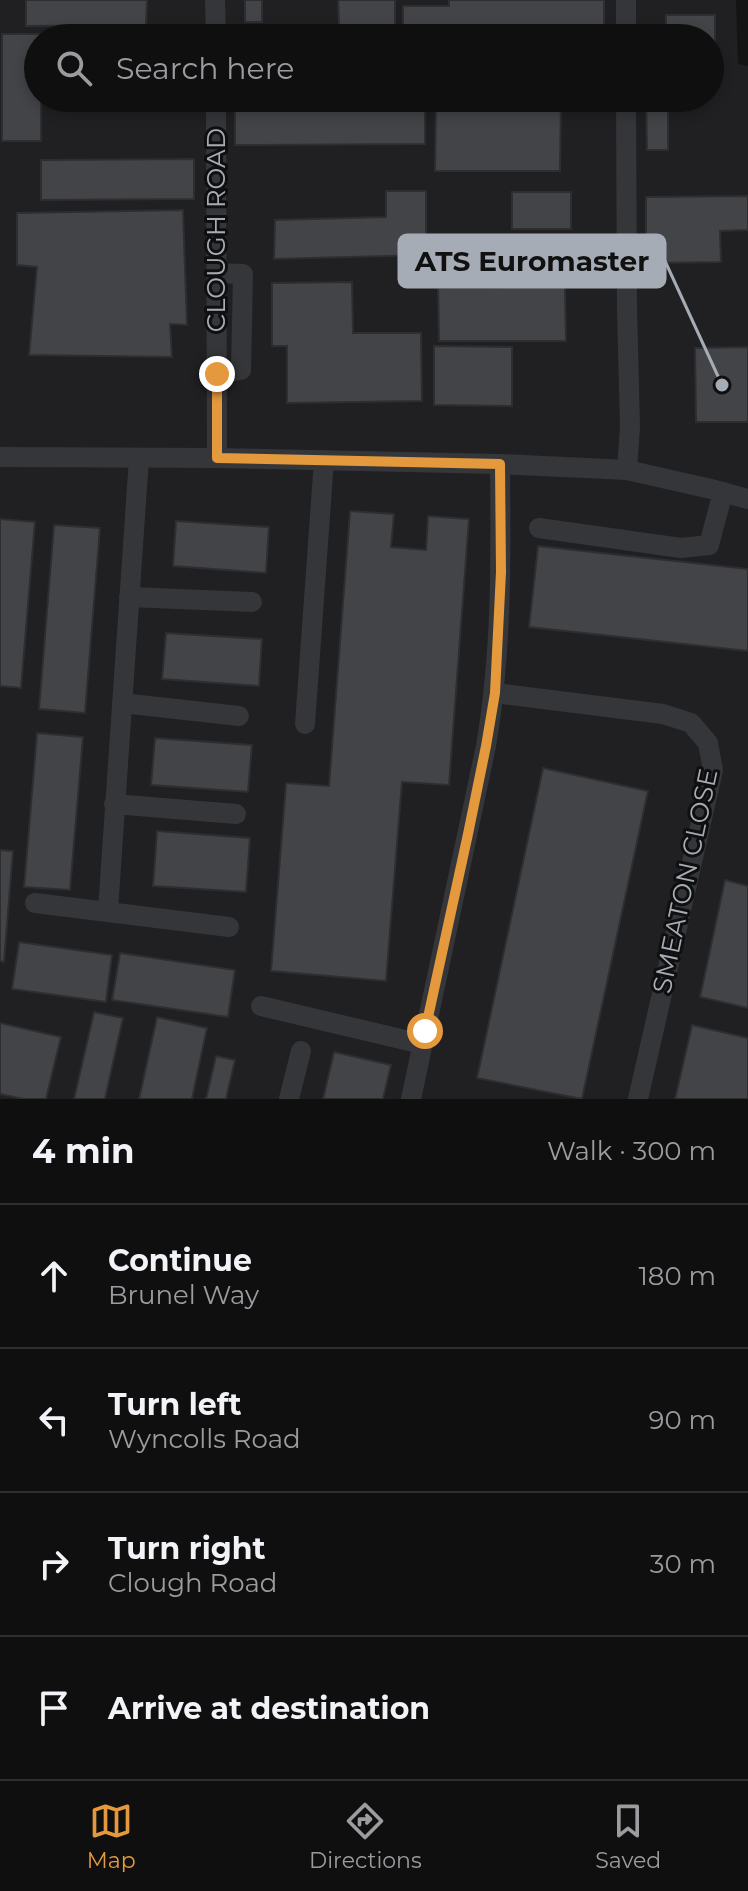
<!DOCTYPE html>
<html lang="en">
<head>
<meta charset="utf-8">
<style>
  body { margin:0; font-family:Montserrat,sans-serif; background:#1d1d1e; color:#f1f3f6 }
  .stop { position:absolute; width:24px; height:24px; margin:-18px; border:6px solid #e4993d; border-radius:50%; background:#fff }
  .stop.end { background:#e4993d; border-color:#fff; box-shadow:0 2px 8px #0008 }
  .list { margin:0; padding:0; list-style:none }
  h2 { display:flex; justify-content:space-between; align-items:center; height:104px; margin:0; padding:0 32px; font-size:34px }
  h2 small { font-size:26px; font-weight:400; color:#9b9c9f }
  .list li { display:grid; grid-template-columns:52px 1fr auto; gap:24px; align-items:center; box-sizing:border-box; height:144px; padding:0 32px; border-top:2px solid #2f2f30 }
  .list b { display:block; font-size:30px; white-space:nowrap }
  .list p { margin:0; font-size:26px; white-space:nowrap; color:#9b9c9f }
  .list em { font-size:26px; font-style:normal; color:#9b9c9f }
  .icon { flex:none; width:44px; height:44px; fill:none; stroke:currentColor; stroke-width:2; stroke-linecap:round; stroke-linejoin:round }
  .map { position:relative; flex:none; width:748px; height:1099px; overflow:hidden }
  .search { position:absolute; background:#0f0f10; box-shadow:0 4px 12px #0003; left:24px; right:24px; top:24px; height:88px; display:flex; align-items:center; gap:20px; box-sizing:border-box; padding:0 28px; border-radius:44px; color:#9b9c9f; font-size:30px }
  .sheet { height:680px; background:#0f0f10 }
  nav { display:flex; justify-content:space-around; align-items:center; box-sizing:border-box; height:112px; border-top:2px solid #2f2f30; background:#0f0f10; font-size:22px; color:#9b9c9f }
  nav a { display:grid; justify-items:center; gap:4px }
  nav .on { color:#e4993d }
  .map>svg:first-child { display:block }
  .built { fill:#202022; fill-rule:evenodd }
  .building { fill:#434448; stroke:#2e2e31; stroke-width:2 }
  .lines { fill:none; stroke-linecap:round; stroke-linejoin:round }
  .minor { stroke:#35363a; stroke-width:20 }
  .route { stroke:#e4993d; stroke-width:10 }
  .labels { text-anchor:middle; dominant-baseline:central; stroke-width:6; stroke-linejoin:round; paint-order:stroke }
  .street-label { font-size:26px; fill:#a6acb5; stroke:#0f0f10 }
  .leader { fill:none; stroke:#a6acb5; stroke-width:3 }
  .callout-dot { fill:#a6acb5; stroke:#0f0f10; stroke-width:3 }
  .callout { fill:#a6acb5; stroke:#a6acb5; stroke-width:3 }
  .callout-label { font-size:28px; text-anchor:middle; font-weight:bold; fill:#111 }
</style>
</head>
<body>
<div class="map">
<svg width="748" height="1099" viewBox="0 0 748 1099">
  <rect width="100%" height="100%" fill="#141415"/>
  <!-- built -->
  <path class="built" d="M0 0H736L738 64 748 66V1099H0ZM38 38H710V98H38Z"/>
  <!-- building -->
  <g class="building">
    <path d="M26 0H147L146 25 26 26Z"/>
    <rect x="245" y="0" width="17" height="22"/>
    <path d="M338 0H395V25H339Z"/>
    <path d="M449 0H604V38H403V6H449Z"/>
    <path d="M666 15H715V49H710V38H666Z"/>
    <path d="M196 33V38H94V34Z"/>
    <path d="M2 34H41V38H38V98H41V141H2Z"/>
    <path d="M235 98H425V144L235 145Z"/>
    <path d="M436 98H561L560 171H435Z"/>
    <path d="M646 98H668V150H647Z"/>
    <path d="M194 159V199L41 200V160Z"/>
    <path d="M386 191H426V255L274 259 275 220 386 217Z"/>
    <rect x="512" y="192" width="59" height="37"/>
    <path d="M748 196V230L720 231 721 262 646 263V197Z"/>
    <path d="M183 210 187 325 170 324 172 357 29 355 37 267 17 265V213Z"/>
    <path d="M352 282 353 333H421L422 401 287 403V346H272V283Z"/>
    <path d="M565 287 566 341H439L438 288Z"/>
    <path d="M434 346 512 347V406L434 405Z"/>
    <path d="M748 347V422H696L695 348Z"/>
    <path d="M350 511 394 514 391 547 426 550 428 516 469 519 449 785 402 782 386 981 271 971 286 783 329 786Z"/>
    <path d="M0 519 35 522 21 688 0 686Z"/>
    <path d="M176 521 269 527 266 573 173 566Z"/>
    <path d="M54 525 100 528 85 713 39 709Z"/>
    <path d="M538 546 748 569V651L529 627Z"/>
    <path d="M166 633 262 639 259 686 162 679Z"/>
    <path d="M37 733 83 737 70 890 24 887Z"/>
    <path d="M155 738 252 745 248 792 151 785Z"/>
    <path d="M543 768 648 791 582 1099 477 1078Z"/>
    <path d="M157 831 250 838 246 892 153 886Z"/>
    <path d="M0 850 13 851 4 962 0 961Z"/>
    <path d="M725 880 748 886V1008L700 997Z"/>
    <path d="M19 942 112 955 106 1002 12 989Z"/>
    <path d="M120 953 235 970 228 1017 112 1000Z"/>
    <path d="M94 1012 123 1018 105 1099H74Z"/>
    <path d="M157 1017 207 1028 192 1099H139Z"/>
    <path d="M0 1023 61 1037 46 1099H23L0 1094Z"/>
    <path d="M692 1025 748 1038V1099H675Z"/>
    <path d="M334 1052 391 1065 383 1099H323Z"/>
    <path d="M216 1056 235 1060 226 1099H206Z"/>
  </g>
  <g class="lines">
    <!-- minor -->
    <g class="minor">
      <path d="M215 0 216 38"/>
      <path d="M626 0V38"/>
      <path d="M216 98 217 458"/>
      <path d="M626 98 627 309 630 427 627 470"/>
      <path d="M216 273 243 274 241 370 217 374"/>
      <path d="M0 457 217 458 500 464 627 470 711 489 748 499"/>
      <path d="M539 528 681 548 709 545 723 492"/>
      <path d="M129 597 252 602"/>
      <path d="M495 693 663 714 691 723 708 743 713 770 638 1099"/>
      <path d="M122 703 239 716"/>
      <path d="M305 724 324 460"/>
      <path d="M114 804 236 814"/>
      <path d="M35 903 229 927"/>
      <path d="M108 910 139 458"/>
      <path d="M261 1006 422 1044"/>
      <path d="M289 1099 301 1051"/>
      <path d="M411 1099 486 746C502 651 501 559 500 464"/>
    </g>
  </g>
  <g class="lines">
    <!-- route -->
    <path class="route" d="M217 374V458L500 464 501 572 495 693 486 746 468 834 425 1031"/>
  </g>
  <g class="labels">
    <!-- street labels -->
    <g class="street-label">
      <text transform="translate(216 230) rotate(-90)">CLOUGH ROAD</text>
      <text transform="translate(685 881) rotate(-78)">SMEATON CLOSE</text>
    </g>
  </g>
  <!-- callouts -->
  <path class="leader" d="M722 385L665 261"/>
  <circle class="callout-dot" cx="722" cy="385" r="8"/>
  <rect class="callout" x="399" y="235" width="266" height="52" rx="8"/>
  <g class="callout-label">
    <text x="532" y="271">ATS Euromaster</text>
  </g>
</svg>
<div class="stop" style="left:425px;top:1031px"></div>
<div class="stop end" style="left:217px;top:374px"></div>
<div class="search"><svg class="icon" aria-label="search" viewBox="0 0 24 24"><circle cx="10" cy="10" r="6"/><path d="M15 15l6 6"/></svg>Search here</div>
</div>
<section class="sheet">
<h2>4 min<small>Walk · 300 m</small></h2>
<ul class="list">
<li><svg class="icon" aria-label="ahead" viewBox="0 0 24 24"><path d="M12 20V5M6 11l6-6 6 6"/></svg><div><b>Continue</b><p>Brunel Way</p></div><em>180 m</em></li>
<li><svg class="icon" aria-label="left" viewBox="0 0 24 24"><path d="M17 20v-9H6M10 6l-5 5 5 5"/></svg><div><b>Turn left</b><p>Wyncolls Road</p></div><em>90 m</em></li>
<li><svg class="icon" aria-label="right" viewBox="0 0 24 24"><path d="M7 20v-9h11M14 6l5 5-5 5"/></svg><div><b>Turn right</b><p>Clough Road</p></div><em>30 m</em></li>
<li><svg class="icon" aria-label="arrive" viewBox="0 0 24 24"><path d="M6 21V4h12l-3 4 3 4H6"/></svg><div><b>Arrive at destination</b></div></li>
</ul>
</section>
<nav>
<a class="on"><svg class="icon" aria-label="map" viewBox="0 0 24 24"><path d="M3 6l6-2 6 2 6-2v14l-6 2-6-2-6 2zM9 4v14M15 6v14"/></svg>Map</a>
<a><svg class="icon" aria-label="directions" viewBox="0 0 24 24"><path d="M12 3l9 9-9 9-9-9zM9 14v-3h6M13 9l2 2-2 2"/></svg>Directions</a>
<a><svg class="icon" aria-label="saved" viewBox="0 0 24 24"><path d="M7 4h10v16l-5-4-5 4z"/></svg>Saved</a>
</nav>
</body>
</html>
